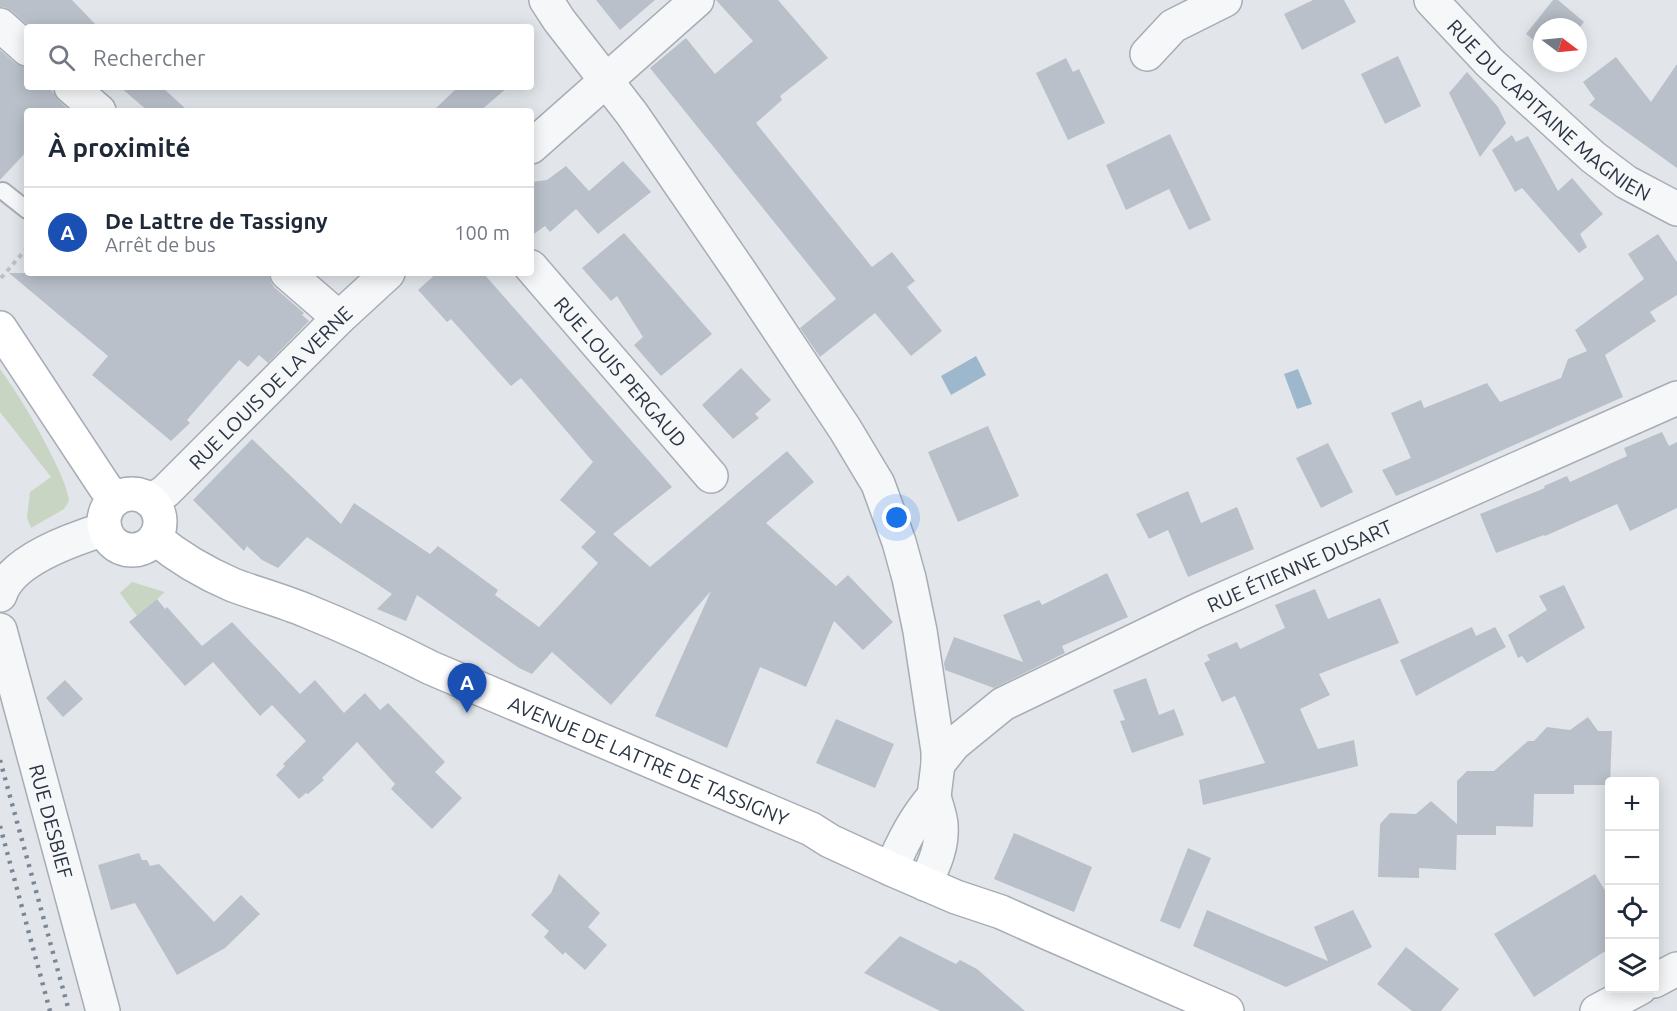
<!DOCTYPE html>
<html lang="fr">
<head>
<meta charset="utf-8">
<style>
  body { margin:0; font-family:Ubuntu,sans-serif; background:#f6f6f7; color:#1f2937 }
  .controls { position:absolute; right:18px; bottom:18px; display:grid; overflow:hidden; border-radius:6px; box-shadow:0 3px 15px #0003 }
  .controls button { width:54px; height:54px; display:grid; place-items:center; padding:0; border:0; border-bottom:2px solid #e0e1e3; background:#fff; color:#1f2937; font:30px sans-serif }
  .compass { position:absolute; left:1533px; top:18px; width:54px; height:54px; border-radius:50%; background:#fff; box-shadow:0 3px 15px #0003; rotate:106deg }
  .you { position:absolute; left:897px; top:518px; width:21px; height:21px; margin:-15px; border:4px solid #fff; border-radius:50%; background:#1a73e8; box-shadow:0 0 0 9px #1a73e833 }
  .badge { display:grid; place-items:center; width:39px; height:39px; border-radius:50%; background:#111827; color:#fff; font-size:20px; font-weight:700 }
  .pin { position:absolute; translate:-50% -50px; filter:drop-shadow(0 2px 3px #0008) }
  .pin::after { content:''; position:absolute; top:32px; width:21px; height:18px; background:inherit; clip-path:polygon(0 0,100% 0,50% 100%) }
  .list { margin:0; padding:0; list-style:none }
  h2 { display:flex; justify-content:space-between; align-items:center; height:78px; margin:0; padding:0 24px; font-size:26px }
  h2 small { font-size:20px; font-weight:400; color:#747a83 }
  .list li { display:grid; grid-template-columns:39px 1fr auto; gap:18px; align-items:center; box-sizing:border-box; height:90px; padding:0 24px; border-top:2px solid #e0e1e3 }
  .list b { display:block; font-size:22px; white-space:nowrap }
  .list p { margin:0; font-size:20px; white-space:nowrap; color:#747a83 }
  .list em { font-size:20px; font-style:normal; color:#747a83 }
  .icon { flex:none; width:33px; height:33px; fill:none; stroke:currentColor; stroke-width:2; stroke-linecap:round; stroke-linejoin:round }
  .map { position:relative; flex:none; width:1677px; height:1011px; overflow:hidden }
  .search { position:absolute; background:#fff; box-shadow:0 3px 15px #0003; left:24px; top:24px; width:510px; height:66px; display:flex; align-items:center; gap:15px; box-sizing:border-box; padding:0 21px; border-radius:6px; color:#747a83; font-size:22px }
  .panel { position:absolute; background:#fff; box-shadow:0 3px 15px #0003; left:24px; top:108px; width:510px; height:168px; border-radius:6px }
  .map>svg:first-child { display:block }
  .green { fill:#c9d5c3 }
  .water { fill:#9db8cc }
  .building { fill:#b9c0c9 }
  .lines { fill:none; stroke-linecap:round; stroke-linejoin:round }
  .lane-casing { stroke:#a7adb6; stroke-width:20 }
  .street-casing { stroke:#a7adb6; stroke-width:36 }
  .secondary-casing { stroke:#a7adb6; stroke-width:36 }
  .path { stroke:#bcc1c6; stroke-width:4; stroke-dasharray:4.5 4.5; stroke-linecap:butt }
  .lane { stroke:#f5f7f9; stroke-width:16 }
  .street { stroke:#f5f7f9; stroke-width:33 }
  .secondary { stroke:#fff; stroke-width:33 }
  .rail { stroke:#7b8795; stroke-width:4.5; stroke-dasharray:3 6; stroke-linecap:butt }
  .labels { text-anchor:middle; dominant-baseline:central; stroke-width:5; stroke-linejoin:round; paint-order:stroke }
  .street-label { font-size:20px; fill:#2a3544; stroke:#f2f5f8 }
</style>
</head>
<body>
<div class="map">
<svg width="1677" height="1011" viewBox="0 0 1677 1011">
  <rect width="100%" height="100%" fill="#e2e6eb"/>
  <!-- green -->
  <g class="green">
    <path d="M0 369C21 398 39 429 55 462 61 475 67 487 69 501L64 509 31 528 27 518 30 492 51 477 0 412Z"/>
    <path d="M132 582 165 592 137 616 120 593Z"/>
  </g>
  <!-- water -->
  <g class="water">
    <path d="M976 356 986 375 951 395 941 376Z"/>
    <path d="M1298 369 1312 404 1297 409 1284 374Z"/>
  </g>
  <!-- building -->
  <g class="building">
    <path d="M0 0H72L98 27H30L12 11 4 7H0Z"/>
    <path d="M596 0H655L620 30Z"/>
    <path d="M716 0H778L828 58 780 96 782 100 756 123 872 267 892 252 915 281 907 287 942 331 911 356 875 313 820 357 800 328 836 299 650 68 686 38 715 74 753 41Z"/>
    <path d="M1313 0H1344L1356 22 1302 50 1284 14Z"/>
    <path d="M1553 0H1558L1584 22 1578 30V27H1542V46L1526 34Z"/>
    <path d="M0 50 15 63 27 68V87H48L53 92 59 101 70 111H27V151L0 180Z"/>
    <path d="M1398 56 1421 106 1385 124 1361 74Z"/>
    <path d="M1616 57 1651 102 1677 64V168L1589 105 1595 99 1583 82Z"/>
    <path d="M1066 58 1073 72 1079 69 1105 123 1068 140 1036 73Z"/>
    <path d="M1467 72 1498 107 1506 123 1480 157 1449 93Z"/>
    <path d="M120 87H162L188 111H148Z"/>
    <path d="M458 87H508L480 111H433Z"/>
    <path d="M1170 134 1211 220 1189 230 1169 189 1126 210 1106 165Z"/>
    <path d="M1512 135 1516 142 1528 136 1558 191 1572 178 1603 214 1580 234 1587 247 1579 253 1522 188 1515 192 1492 150Z"/>
    <path d="M623 161 651 192 598 234 576 209 550 232 545 226 531 236V182L547 180 566 166 589 191Z"/>
    <path d="M624 233 712 334 661 376 634 345 643 337 617 296 611 301 582 268Z"/>
    <path d="M1658 234 1677 262V295L1650 312 1656 321 1605 355 1623 397 1435 480 1396 496 1382 470 1411 458 1391 413 1421 400 1424 408 1487 383 1500 402 1561 378 1568 359 1587 351 1575 330 1644 279 1628 254Z"/>
    <path d="M9 273H269L270 280 274 287 304 313 302 315 309 321 268 363 259 355 248 367 239 360 187 420 190 423 171 441 92 375 108 356Z"/>
    <path d="M437 273H483L672 487 613 534 650 567 787 451 814 482 766 523 836 586 848 575 893 622 863 650 834 621 806 687 760 667 727 748 655 716 711 591 611 705 552 652 532 674 519 668 417 595 406 621 377 609 392 594 307 537 278 568 262 560 247 546 244 551 193 500 252 439 341 524 354 503 430 554 438 546 498 590 495 595 539 627 598 563 581 547 596 532 560 500 593 462 521 378 511 386 451 319 447 322 418 290Z"/>
    <path d="M741 368 771 400 755 414 759 418 733 439 702 405Z"/>
    <path d="M988 426 1019 496 958 522 928 452Z"/>
    <path d="M1662 432 1669 446 1677 442V508L1630 531 1617 504 1545 536 1544 535 1496 553 1480 514 1545 488 1544 486 1567 476 1570 482 1627 456 1624 448Z"/>
    <path d="M1328 443 1353 492 1321 508 1296 458Z"/>
    <path d="M1188 491 1201 523 1237 507 1254 549 1188 577 1168 530 1149 539 1136 514Z"/>
    <path d="M1107 573 1128 617 1062 646 1065 653 994 688 945 670 944 663 954 637 1023 662 1003 615 1039 600 1042 605Z"/>
    <path d="M1564 585 1585 628 1527 663 1522 656 1518 658 1508 635 1547 610 1539 596Z"/>
    <path d="M1315 589 1328 619 1380 598 1399 643 1319 674 1330 695 1300 709 1318 749 1354 740 1358 766 1203 805 1199 780 1265 763 1235 696 1222 702 1204 663 1210 660 1207 655 1237 642 1240 649 1285 628 1275 605Z"/>
    <path d="M157 599 165 609 167 607 202 646 232 622 300 694 315 680 344 713 365 693 380 710 388 703 445 762 435 772 462 798 432 829 391 789 395 784 357 742 322 778 324 780 308 794 306 793 299 799 276 775 285 766 283 764 306 741 272 705 260 716 213 662 185 686 129 622Z"/>
    <path d="M1472 627 1476 636 1495 627 1506 647 1416 696 1400 660Z"/>
    <path d="M1146 678 1159 715 1174 709 1184 735 1132 753 1120 721 1125 720 1113 690Z"/>
    <path d="M65 680 83 699 63 717 46 698Z"/>
    <path d="M1588 717 1598 731H1612L1610 785H1574V794H1534L1533 827 1496 826V835H1457V829L1456 870 1419 868V878L1378 877 1380 824 1390 813 1416 814 1431 801 1457 824V781L1467 771H1494L1528 741H1534L1547 727 1570 730Z"/>
    <path d="M836 719 894 744 875 788 816 763Z"/>
    <path d="M1014 833 1092 867 1074 912 994 879Z"/>
    <path d="M1188 848 1211 858 1180 929 1160 921Z"/>
    <path d="M139 853 142 860H147L150 866 159 864 214 922 241 895 260 914 225 948 177 975 135 903 111 910 98 865Z"/>
    <path d="M559 874 600 913 588 927 607 945 585 970 565 952 563 955 544 937 549 931 531 915 551 893Z"/>
    <path d="M1595 874 1610 899V948L1534 997 1494 934Z"/>
    <path d="M1207 910 1328 961 1314 927 1353 910 1372 947 1286 987 1193 946Z"/>
    <path d="M900 936 956 964 960 960 977 969 1025 1011H940L864 973Z"/>
    <path d="M1406 947 1459 989 1441 1011H1412L1377 984Z"/>
  </g>
  <g class="lines">
    <!-- lane casing -->
    <g class="lane-casing">
      <path id="lane" d="M3 191 27 210"/>
    </g>
    <!-- street casing -->
    <g class="street-casing">
      <g id="street">
        <path d="M546 0 559 20 632 114 741 273 845 429 878 484 899 542 909 578 920 631 938 751V764L934 796"/>
        <path id="s1" d="M1431 0 1489 62 1593 157 1626 182 1677 209"/>
        <path d="M0 25 27 49"/>
        <path d="M1147 54 1173 26 1225 0"/>
        <path d="M71 87 99 111"/>
        <path d="M531 147 697 0"/>
        <path id="s2" d="M531 267 711 476"/>
        <path d="M287 273 339 318"/>
        <path id="s3" d="M151 501 166 491 339 318 388 273"/>
        <path d="M0 595C11 560 73 539 105 529"/>
        <path id="s4" d="M0 630 103 1011"/>
        <path id="s5" d="M938 764 954 744 1003 704 1196 611 1677 398"/>
        <path d="M891 869C903 842 914 819 934 796 936 805 940 815 941 824 943 846 934 865 925 884"/>
        <path d="M1654 981 1677 969"/>
        <path d="M1597 1011 1640 988"/>
      </g>
    </g>
    <!-- secondary casing -->
    <g class="secondary-casing">
      <g id="secondary">
        <path d="M0 328 105 487 115 499"/>
        <circle cx="132" cy="522" r="28"/>
        <path id="s6" d="M155 538C178 557 205 573 233 585 257 594 283 601 307 611 349 628 390 647 431 668L811 829 830 841 891 869 956 897 1001 912 1048 933 1227 1011"/>
      </g>
    </g>
    <!-- path -->
    <path class="path" d="M1 278 27 248"/>
    <!-- lane -->
    <use href="#lane" class="lane"/>
    <!-- street -->
    <use href="#street" class="street"/>
    <!-- secondary -->
    <use href="#secondary" class="secondary"/>
    <!-- rail -->
    <g class="rail">
      <path d="M0 760 69 1011"/>
      <path d="M0 826 50 1011"/>
    </g>
  </g>
  <g class="labels">
    <!-- street labels -->
    <g class="street-label">
      <text stroke="none"><textPath href="#s1" startOffset="162">RUE DU CAPITAINE MAGNIEN</textPath></text>
      <text stroke="none"><textPath href="#s2" startOffset="138">RUE LOUIS PERGAUD</textPath></text>
      <text stroke="none"><textPath href="#s3" startOffset="165">RUE LOUIS DE LA VERNE</textPath></text>
      <text stroke="none"><textPath href="#s5" startOffset="416">RUE ÉTIENNE DUSART</textPath></text>
      <text stroke="none"><textPath href="#s6" startOffset="543">AVENUE DE LATTRE DE TASSIGNY</textPath></text>
      <text stroke="none"><textPath href="#s4" startOffset="198">RUE DESBIEF</textPath></text>
    </g>
  </g>
</svg>
<div class="controls">
<button>+</button>
<button>−</button>
<button><svg class="icon" aria-label="locate" viewBox="0 0 24 24"><circle cx="12" cy="12" r="6"/><path d="M12 2v4M12 18v4M2 12h4M18 12h4"/></svg></button>
<button><svg class="icon" aria-label="layers" viewBox="0 0 24 24"><path d="M12 4l9 5-9 5-9-5zM3 14l9 5 9-5"/></svg></button>
</div>
<svg class="compass" viewBox="-18 -18 36 36"><path d="M0-13l5 13h-10z" fill="#e53935"/><path d="M0 13l5-13h-10z" fill="#747a83"/></svg>
<div class="you"></div>
<div class="pin badge" style="left:467px;top:713px;background:#1a4fb4">A</div>
<div class="search"><svg class="icon" aria-label="search" viewBox="0 0 24 24"><circle cx="10" cy="10" r="6"/><path d="M15 15l6 6"/></svg>Rechercher</div>
<section class="panel">
<h2>À proximité<small></small></h2>
<ul class="list">
<li><span class="badge" style="background:#1a4fb4">A</span><div><b>De Lattre de Tassigny</b><p>Arrêt de bus</p></div><em>100 m</em></li>
</ul>
</section>
</div>
</body>
</html>
